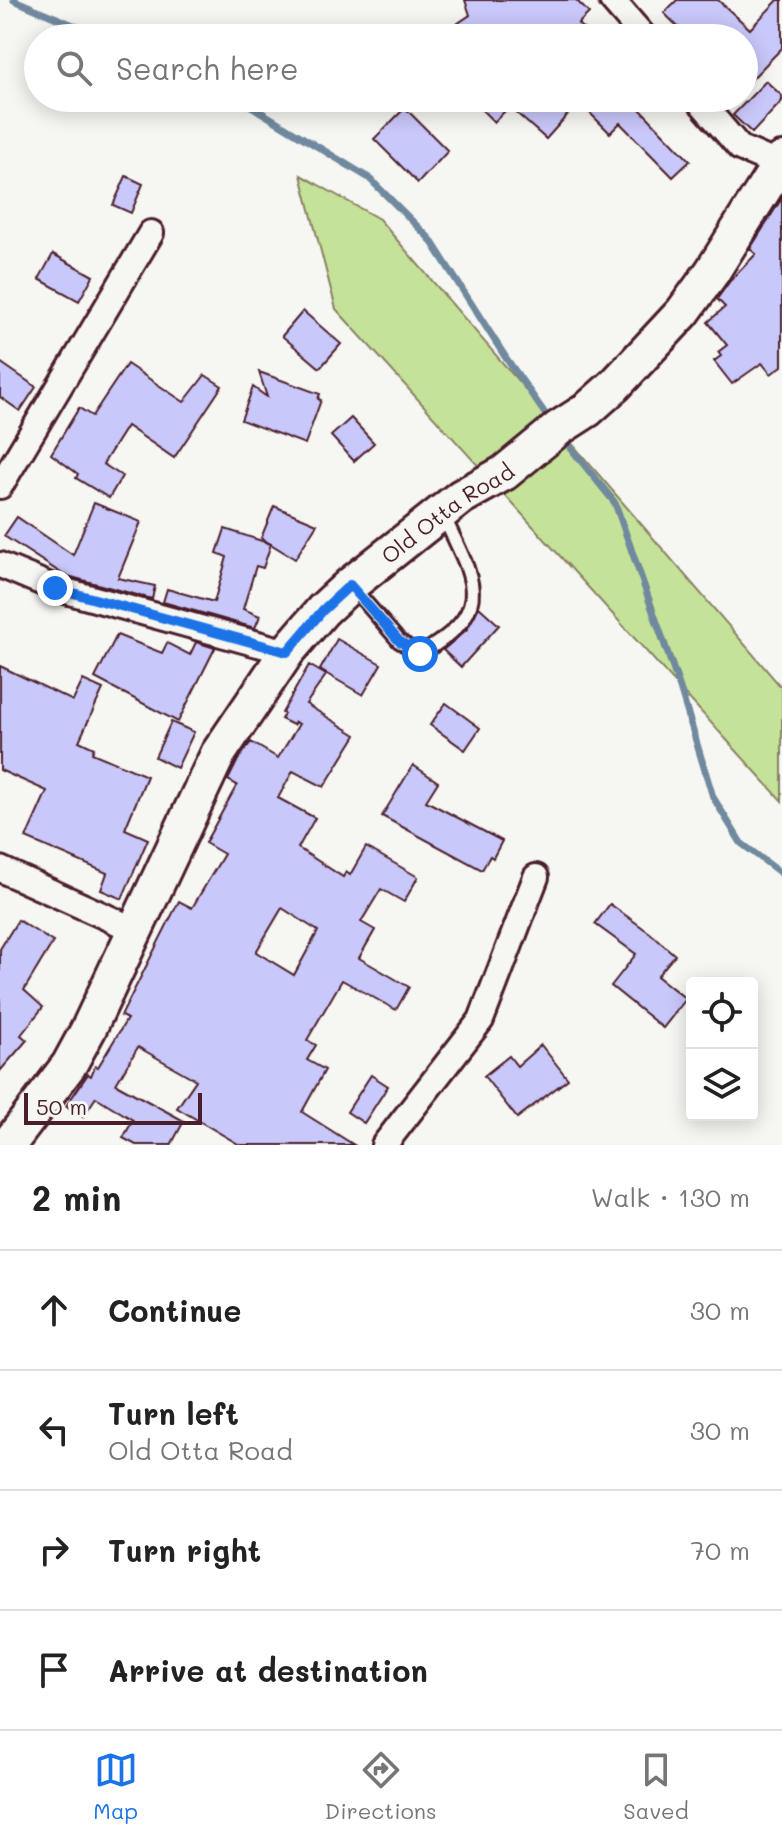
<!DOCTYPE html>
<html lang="en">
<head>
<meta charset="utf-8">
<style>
  body { margin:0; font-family:Mali,sans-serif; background:#f2f2f2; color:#222 }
  .controls { position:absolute; right:24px; bottom:24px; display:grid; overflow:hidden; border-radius:8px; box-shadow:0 4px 20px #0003 }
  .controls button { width:72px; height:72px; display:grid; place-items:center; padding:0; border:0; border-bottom:2px solid #e0e0e0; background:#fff; color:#222; font:40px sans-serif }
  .scale { position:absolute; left:24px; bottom:20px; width:178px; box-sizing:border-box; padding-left:8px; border:4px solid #4a1f2b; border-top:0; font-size:22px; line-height:28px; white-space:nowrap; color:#4a1f2b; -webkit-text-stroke:6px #f6f6f2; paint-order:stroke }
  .stop { position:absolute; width:24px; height:24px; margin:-18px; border:6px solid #1a73e8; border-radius:50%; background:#fff }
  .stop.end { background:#1a73e8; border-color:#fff; box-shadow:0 2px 8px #0008 }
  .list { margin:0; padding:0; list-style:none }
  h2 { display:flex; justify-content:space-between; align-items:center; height:104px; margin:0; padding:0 32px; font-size:34px }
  h2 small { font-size:26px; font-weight:400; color:#767676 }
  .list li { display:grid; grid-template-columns:52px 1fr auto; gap:24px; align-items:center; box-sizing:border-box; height:120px; padding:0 32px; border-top:2px solid #e0e0e0 }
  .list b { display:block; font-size:30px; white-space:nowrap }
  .list p { margin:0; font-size:26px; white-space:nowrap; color:#767676 }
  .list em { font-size:26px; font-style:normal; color:#767676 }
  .icon { flex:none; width:44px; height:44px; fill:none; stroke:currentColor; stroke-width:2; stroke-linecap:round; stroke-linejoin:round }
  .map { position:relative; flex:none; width:782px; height:1145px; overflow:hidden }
  .search { position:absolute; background:#fff; box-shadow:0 4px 20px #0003; left:24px; right:24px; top:24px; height:88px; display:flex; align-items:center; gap:20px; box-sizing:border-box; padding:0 28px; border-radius:44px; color:#767676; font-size:30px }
  .sheet { height:584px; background:#fff }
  nav { display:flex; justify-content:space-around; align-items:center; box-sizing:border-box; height:112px; border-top:2px solid #e0e0e0; background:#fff; font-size:22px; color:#767676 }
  nav a { display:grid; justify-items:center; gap:4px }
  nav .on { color:#1a73e8 }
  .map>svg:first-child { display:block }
  .green { fill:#c5e299; stroke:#888062; stroke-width:2 }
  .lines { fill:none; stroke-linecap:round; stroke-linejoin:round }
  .stream { stroke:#70899e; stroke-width:7 }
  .building { fill:#c9c8fa; stroke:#4a1f2b; stroke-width:2; fill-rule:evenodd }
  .lane-casing { stroke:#4a1f2b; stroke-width:18 }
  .street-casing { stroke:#4a1f2b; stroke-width:30 }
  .secondary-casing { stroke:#4a1f2b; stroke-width:40 }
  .lane { stroke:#f6f6f2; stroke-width:12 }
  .street { stroke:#f6f6f2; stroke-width:24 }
  .secondary { stroke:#f6f6f2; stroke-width:34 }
  .route { stroke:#1a73e8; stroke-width:10 }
  .labels { text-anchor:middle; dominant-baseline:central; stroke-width:6; stroke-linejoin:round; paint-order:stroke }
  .street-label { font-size:22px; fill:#4a1f2b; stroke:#f6f6f2 }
</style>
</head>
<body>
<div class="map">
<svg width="782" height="1145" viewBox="0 0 782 1145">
  <rect width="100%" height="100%" fill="#f6f6f2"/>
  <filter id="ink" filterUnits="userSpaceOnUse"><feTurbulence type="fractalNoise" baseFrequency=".0125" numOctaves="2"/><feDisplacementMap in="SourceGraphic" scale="16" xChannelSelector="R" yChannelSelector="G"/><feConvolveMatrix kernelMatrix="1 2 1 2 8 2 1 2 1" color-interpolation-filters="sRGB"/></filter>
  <g filter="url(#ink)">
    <!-- green -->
    <path class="green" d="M301 175 379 219 782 688V801L336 309Z"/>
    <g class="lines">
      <!-- stream -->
      <g class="stream">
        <path d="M14 0 104 38"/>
        <path d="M238 98 369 178 430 239 506 358 551 422"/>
        <path d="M561 436 615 503 680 688 713 797 741 843 782 874"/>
      </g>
    </g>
    <!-- building -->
    <g class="building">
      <path d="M465 0H576L589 13 578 24 593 38H436L470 15Z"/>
      <path d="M677 0H718L750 29 778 0H782V48L744 87V38H689L664 13Z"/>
      <path d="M766 81 782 96V101L752 133 733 115Z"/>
      <path d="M470 98H496L507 109 494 122Z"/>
      <path d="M523 98H651L640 109 690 161 673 177 620 123 610 133 579 102 546 139 513 110Z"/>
      <path d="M405 108 448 151 418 183 374 139Z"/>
      <path d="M126 176 143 184 131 213 113 205Z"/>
      <path d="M782 198V366L771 374 762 363 732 384 714 361 721 356 718 352 727 345 708 322 725 307 717 299 730 281 756 254 750 249Z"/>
      <path d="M53 254 93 276 79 301 39 279Z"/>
      <path d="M303 311 341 344 320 368 282 336Z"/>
      <path d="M0 362 36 387 20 411 0 397Z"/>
      <path d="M127 364 184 402 205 375 222 386 174 458 127 426 103 464 122 476 109 498 76 478 78 474 51 454 79 408 92 416Z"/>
      <path d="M259 372 320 394 318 399 321 400 305 444 241 420 253 387 267 397Z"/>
      <path d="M351 418 374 443 354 461 331 436Z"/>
      <path d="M94 503 141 522 118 578 155 586 152 599 64 575 4 536 17 517 73 555Z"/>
      <path d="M274 506 317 524 295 559 261 538Z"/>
      <path d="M225 529 271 544 263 568 256 566 243 609 260 616 255 628 163 602 167 589 214 602 227 557 217 553Z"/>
      <path d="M479 607 499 625 461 667 443 650 467 629Z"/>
      <path d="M117 635 162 653 167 643 190 655 196 642 215 648 178 722 95 678Z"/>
      <path d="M337 639 381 664 363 695 320 670Z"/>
      <path d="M309 665 326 675 306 704 356 735 324 787 293 771 278 798 315 818 298 848 343 877 346 872 350 875 366 847 418 877 404 902 381 889 361 922 375 930 359 958 409 987 396 1010 342 980 307 1040 316 1045 307 1060 325 1070 302 1112 354 1145H240L177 1108 196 1080 138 1047 116 1084 184 1121 171 1145H136L123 1138 133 1120 96 1097 83 1117 66 1106 88 1074 91 1076 95 1066 98 1067 127 1019 121 1016 179 901 192 908 224 854 205 843 237 785 228 780 238 760 251 742 278 758 299 724 295 722 293 725 281 719 284 714 282 713ZM282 908 318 931 294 975 256 952Z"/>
      <path d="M0 666 73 701 83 680 103 689 79 741 94 748 92 753 147 776 125 829 148 839 122 899 101 890 107 873 26 838 47 791 0 770Z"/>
      <path d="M446 703 480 728 465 750 430 725Z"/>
      <path d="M171 722 194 732 177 768 155 757Z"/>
      <path d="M413 765 438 782 426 801 502 841 493 858 490 856 482 870 382 816Z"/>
      <path d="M610 904 650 933 675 955 657 976 686 999 663 1028 611 986 636 954 595 924Z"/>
      <path d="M18 920 53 942 24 990 43 1007 21 1035 27 1040 0 1071V949Z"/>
      <path d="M541 1045 568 1079 517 1118 484 1076 509 1056 517 1066Z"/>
      <path d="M371 1075 388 1086 364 1123 347 1112Z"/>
    </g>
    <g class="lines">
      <!-- lane casing -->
      <g class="lane-casing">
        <path id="lane" d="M353 588 399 641 420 654C497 610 474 581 443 515"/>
      </g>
      <!-- street casing -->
      <g class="street-casing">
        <g id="street">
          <path d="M612 0 645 38"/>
          <path d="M697 98 740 148 782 166"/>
          <path d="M0 486 151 233"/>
          <path d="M0 565 55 588 287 652"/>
          <path d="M0 869 135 930"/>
          <path d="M384 1145 481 1020 536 877"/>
        </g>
      </g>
      <!-- secondary casing -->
      <g class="secondary-casing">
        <g id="secondary">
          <path id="s1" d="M8 1145 69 1065 88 1030 218 754 287 652 323 610 350 585 461 497 504 473 559 428 587 410 615 385 683 312 712 272 782 160"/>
        </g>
      </g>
      <!-- lane -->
      <use href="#lane" class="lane"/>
      <!-- street -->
      <use href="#street" class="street"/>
      <!-- secondary -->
      <use href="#secondary" class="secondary"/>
    </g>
  </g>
  <g class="lines" filter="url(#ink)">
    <!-- route -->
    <path class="route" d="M55 588 287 652 323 610 350 585 399 641 420 654"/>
  </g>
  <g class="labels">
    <!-- street labels -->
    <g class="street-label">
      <text stroke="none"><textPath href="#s1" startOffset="782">Old Otta Road</textPath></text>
    </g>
  </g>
</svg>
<div class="controls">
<button><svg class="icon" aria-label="locate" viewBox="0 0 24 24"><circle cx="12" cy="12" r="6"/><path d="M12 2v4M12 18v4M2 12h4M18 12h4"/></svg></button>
<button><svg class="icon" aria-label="layers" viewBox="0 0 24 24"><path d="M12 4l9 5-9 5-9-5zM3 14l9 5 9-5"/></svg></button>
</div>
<div class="scale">50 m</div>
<div class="stop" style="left:420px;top:654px"></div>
<div class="stop end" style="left:55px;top:588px"></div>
<div class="search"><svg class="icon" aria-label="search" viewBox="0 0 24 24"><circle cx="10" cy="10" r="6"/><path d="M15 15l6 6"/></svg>Search here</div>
</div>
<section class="sheet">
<h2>2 min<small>Walk · 130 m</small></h2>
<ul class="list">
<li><svg class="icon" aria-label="ahead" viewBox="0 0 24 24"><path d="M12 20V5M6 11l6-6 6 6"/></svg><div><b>Continue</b></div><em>30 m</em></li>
<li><svg class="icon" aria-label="left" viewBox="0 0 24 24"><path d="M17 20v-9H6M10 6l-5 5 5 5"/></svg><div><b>Turn left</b><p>Old Otta Road</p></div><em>30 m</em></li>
<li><svg class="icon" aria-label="right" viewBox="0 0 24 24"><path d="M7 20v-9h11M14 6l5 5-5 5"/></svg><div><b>Turn right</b></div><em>70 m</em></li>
<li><svg class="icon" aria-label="arrive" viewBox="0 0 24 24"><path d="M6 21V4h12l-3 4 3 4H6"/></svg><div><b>Arrive at destination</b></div></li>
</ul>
</section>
<nav>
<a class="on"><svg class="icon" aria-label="map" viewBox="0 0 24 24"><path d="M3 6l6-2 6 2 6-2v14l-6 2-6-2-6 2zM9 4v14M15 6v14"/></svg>Map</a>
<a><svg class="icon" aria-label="directions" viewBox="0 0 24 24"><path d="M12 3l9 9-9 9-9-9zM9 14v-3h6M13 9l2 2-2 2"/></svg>Directions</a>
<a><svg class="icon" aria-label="saved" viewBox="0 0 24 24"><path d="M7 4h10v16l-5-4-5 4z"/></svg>Saved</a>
</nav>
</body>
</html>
